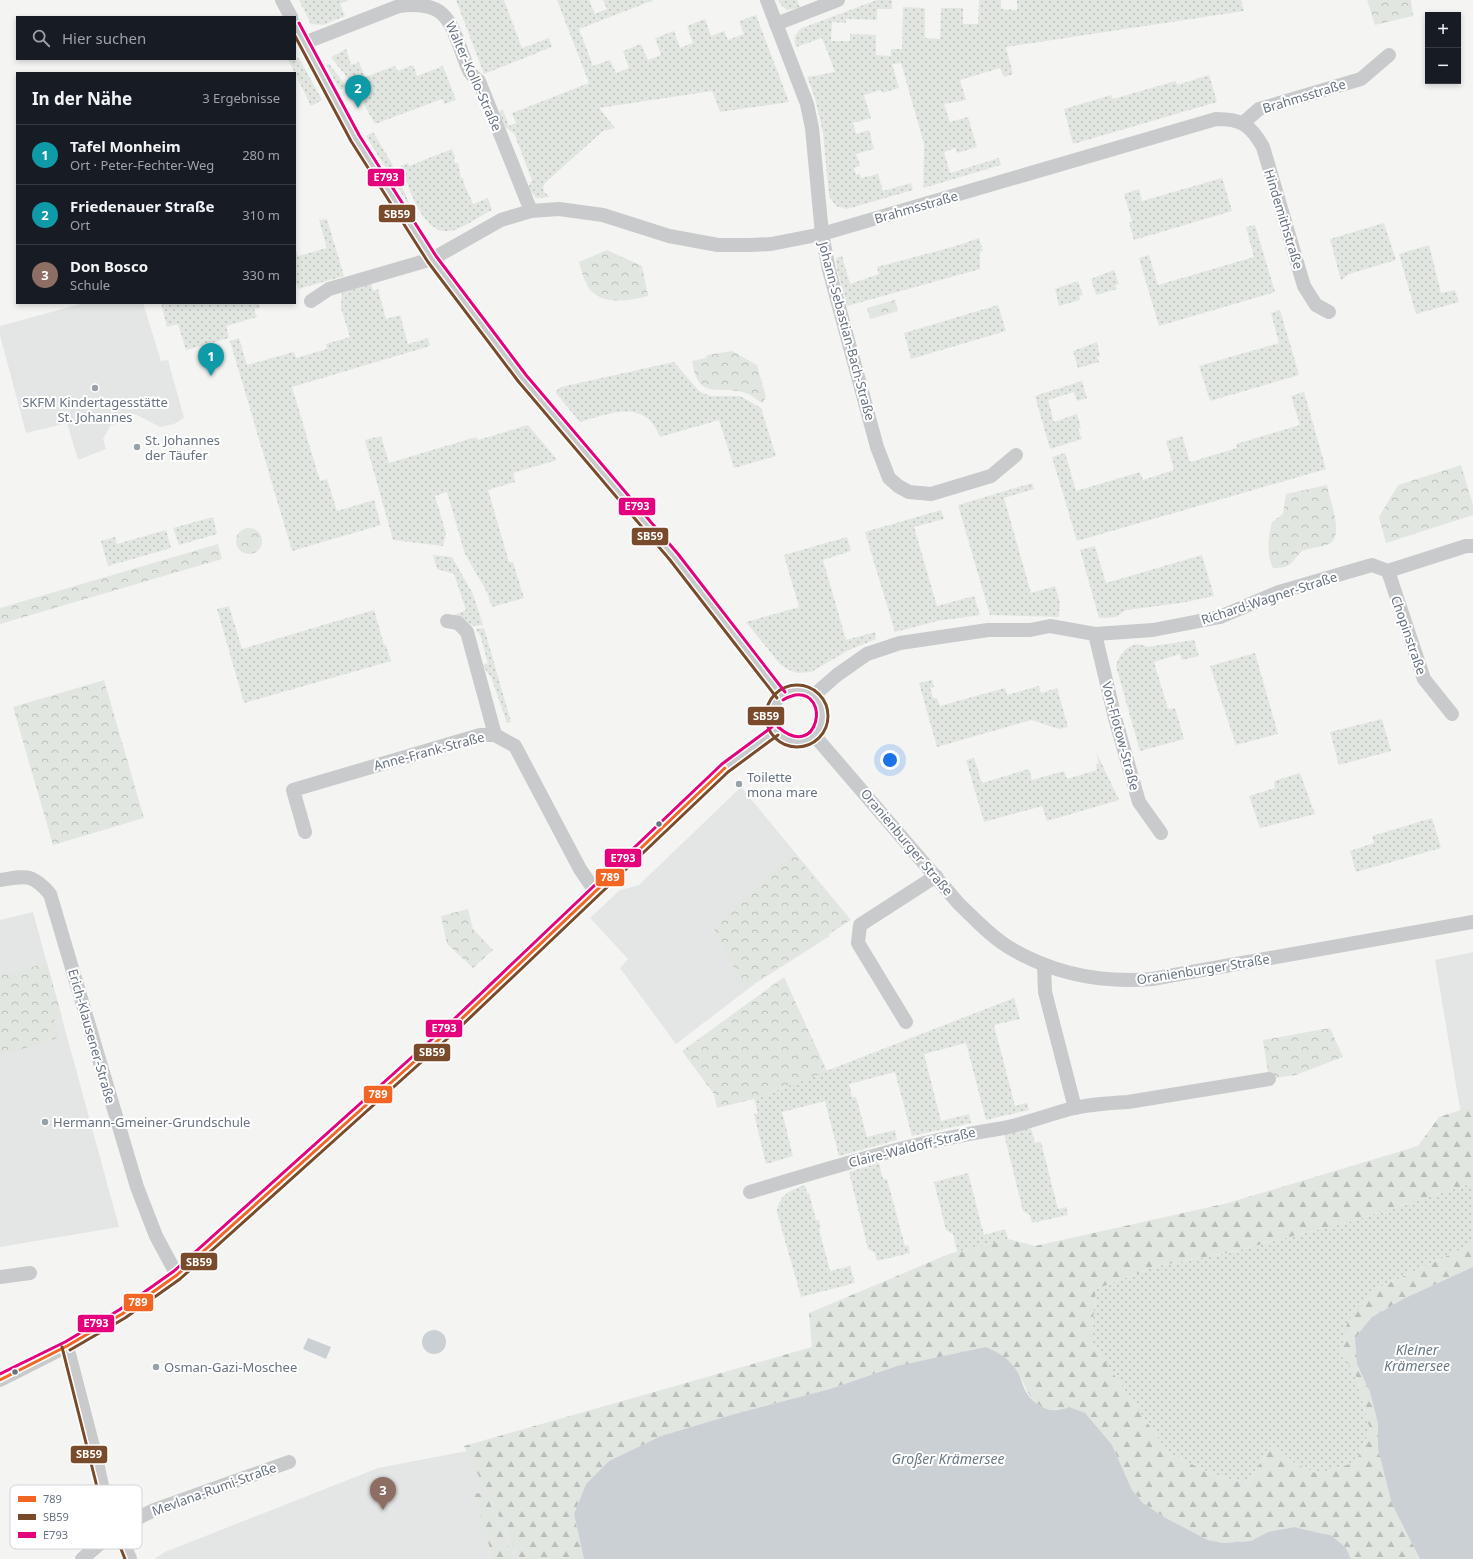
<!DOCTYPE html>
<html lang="de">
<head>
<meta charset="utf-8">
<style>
  body { margin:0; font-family:"Noto Sans",sans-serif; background:#242831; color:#f1f3f6 }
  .controls { position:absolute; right:12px; top:12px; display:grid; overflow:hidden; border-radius:0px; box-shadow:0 2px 6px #0003 }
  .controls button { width:36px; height:36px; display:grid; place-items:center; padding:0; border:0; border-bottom:1px solid #363941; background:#171b24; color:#f1f3f6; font:20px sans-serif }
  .you { position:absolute; left:890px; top:760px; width:14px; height:14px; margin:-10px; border:3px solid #fff; border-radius:50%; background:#1a73e8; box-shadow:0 0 0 6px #1a73e833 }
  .badge { display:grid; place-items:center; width:26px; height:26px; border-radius:50%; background:#98a0a8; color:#fff; font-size:13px; font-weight:700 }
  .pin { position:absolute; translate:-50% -33px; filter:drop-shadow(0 1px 2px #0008) }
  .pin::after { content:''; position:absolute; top:21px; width:14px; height:12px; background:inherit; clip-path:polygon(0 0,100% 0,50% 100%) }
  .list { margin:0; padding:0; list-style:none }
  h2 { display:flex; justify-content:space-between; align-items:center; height:52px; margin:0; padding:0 16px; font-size:17px }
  h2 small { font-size:13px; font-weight:400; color:#9ea1a6 }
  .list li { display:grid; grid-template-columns:26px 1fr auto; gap:12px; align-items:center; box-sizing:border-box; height:60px; padding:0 16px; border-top:1px solid #363941 }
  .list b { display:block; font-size:15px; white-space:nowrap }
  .list p { margin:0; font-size:13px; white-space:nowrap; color:#9ea1a6 }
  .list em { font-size:13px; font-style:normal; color:#9ea1a6 }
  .icon { flex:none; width:22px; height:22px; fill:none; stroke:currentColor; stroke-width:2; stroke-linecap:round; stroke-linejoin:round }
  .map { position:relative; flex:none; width:1473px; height:1559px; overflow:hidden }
  .search { position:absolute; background:#171b24; box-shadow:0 2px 6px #0003; left:16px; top:16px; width:280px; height:44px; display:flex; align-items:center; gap:10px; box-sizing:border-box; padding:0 14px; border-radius:0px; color:#9ea1a6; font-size:15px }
  .panel { position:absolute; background:#171b24; box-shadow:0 2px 6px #0003; left:16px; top:72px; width:280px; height:232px; border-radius:0px }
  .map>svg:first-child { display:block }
  .built { fill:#e4e6e5 }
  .grass { fill:url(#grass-dots) }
  .forest { fill:url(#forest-firs) }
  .park { fill:url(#park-crowns) }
  .water { fill:#cad0d4 }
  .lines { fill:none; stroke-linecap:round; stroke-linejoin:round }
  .minor { stroke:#c9cacb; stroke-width:14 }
  .bus-1-casing { stroke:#fff; stroke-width:6 }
  .bus-2-casing { stroke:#fff; stroke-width:6 }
  .bus-3-casing { stroke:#fff; stroke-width:6 }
  .bus-1 { stroke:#f26522; stroke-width:3 }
  .bus-2 { stroke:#7a4b2a; stroke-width:3 }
  .bus-3 { stroke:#e5007d; stroke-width:3 }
  .poi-dot { fill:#98a0a8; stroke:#fff; stroke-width:1.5 }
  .bus-dot { fill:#677280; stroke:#fff; stroke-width:1.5 }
  .labels { text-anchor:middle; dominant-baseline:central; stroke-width:4; stroke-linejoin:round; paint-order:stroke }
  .street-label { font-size:13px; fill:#677280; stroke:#fff }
  .poi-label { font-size:13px; fill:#677280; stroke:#fff; text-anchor:start }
  .water-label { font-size:14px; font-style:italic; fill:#687984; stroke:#fff }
  .key { fill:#fff; stroke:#d1d5d9; stroke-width:1 }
  .key-label { font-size:11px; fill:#677280 }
  .line-badge { stroke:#fff; stroke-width:1.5 }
  .badge-label { font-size:11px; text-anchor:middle; font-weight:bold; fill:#fff }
</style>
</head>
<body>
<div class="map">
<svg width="1473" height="1559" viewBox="0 0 1473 1559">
  <defs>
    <pattern id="grass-dots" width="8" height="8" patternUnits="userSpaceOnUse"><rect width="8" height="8" fill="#e2e6e1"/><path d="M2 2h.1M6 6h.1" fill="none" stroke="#bbbfbc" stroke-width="1.8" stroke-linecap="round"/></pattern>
    <pattern id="forest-firs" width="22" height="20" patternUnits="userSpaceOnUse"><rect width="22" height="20" fill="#e2e6e1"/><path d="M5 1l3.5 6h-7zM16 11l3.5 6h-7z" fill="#bbbfbc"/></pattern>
    <pattern id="park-crowns" width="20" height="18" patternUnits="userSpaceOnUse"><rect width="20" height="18" fill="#e2e6e1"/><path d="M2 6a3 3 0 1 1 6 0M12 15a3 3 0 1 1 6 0" fill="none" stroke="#bbbfbc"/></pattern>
  </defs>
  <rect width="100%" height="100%" fill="#f4f4f3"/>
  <!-- built -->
  <g class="built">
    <path d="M84 303H143L161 361 168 360 184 418 174 424 160 427 135 414 124 416 121 423 111 425 103 439 106 449 78 460 67 423 26 433 0 335V326Z"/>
    <path d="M741 787 851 920 829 934 830 936 756 983 676 1044 620 968 628 959 590 918 620 890 639 885Z"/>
    <path d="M33 912 119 1227 0 1247V920Z"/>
    <path d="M1473 952V1161L1469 1162 1435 960Z"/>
    <path d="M467 1451 520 1559H154L165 1552 378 1468Z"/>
  </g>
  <!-- grass -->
  <g class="grass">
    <path d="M299 0H349L340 4 345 16 323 25 311 24Z"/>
    <path d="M456 0H504L522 48 549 38 552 47 484 74Z"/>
    <path d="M557 0H589L595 14 607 9 603 0H654L579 29 593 66 610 60 616 73 629 68 623 51 641 44 648 60 661 55 655 38 674 31 680 48 693 43 687 26 705 19 711 36 724 31 728 40 744 34 739 21 756 15 789 102 720 112 712 91 599 108 615 128 603 131 546 182 543 187 544 192 550 197 536 198 528 188 532 180 514 133 505 127 499 112 503 110 509 126 516 123 512 113 589 83Z"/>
    <path d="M778 0H797L800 8 787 10 781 5Z"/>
    <path d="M877 0H892V9H877V20L846 19V23L832 22 831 41H850V34L876 35V55L891 56V49H902L903 7 925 8V38L940 39 941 8H963V24H978L979 0H1001V9L1017 10V0H1241L1244 11 1006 47 1013 74 1004 77 1000 68 960 80 966 100 944 104 950 122 968 117 977 147 957 153 955 148 944 152 950 173 999 158 1001 165 923 188 924 144 901 63 892 64 899 88 882 93 881 90 864 95 871 118 853 123 856 134 869 130 874 149 856 154 860 166 854 168 856 175 860 174 861 178 878 174 883 191 911 183 913 190 847 209 836 206 829 196 823 133 815 98 807 77 835 72 822 38 796 47C793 39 795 33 802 28Z"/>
    <path d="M346 49 351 65 359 62 365 77 395 66 398 71 413 65 417 76 443 66 456 100 444 104 442 99 375 124 353 85 331 57Z"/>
    <path d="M299 58 322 100 311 106 288 59Z"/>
    <path d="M329 64 347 87 340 90 326 65Z"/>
    <path d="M1209 75 1217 102 1073 144 1064 109 1111 95 1113 99 1176 81 1177 85Z"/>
    <path d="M373 132 391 162 409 203 408 204 366 136Z"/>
    <path d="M452 149 455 157 454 158 455 163H458L461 178H463L464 184 473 204 488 198 492 210C481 215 470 224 457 229 423 243 410 187 400 166L408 163 409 166Z"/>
    <path d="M1222 178 1232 211 1134 240 1129 222H1132L1124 194 1139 189 1142 201Z"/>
    <path d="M327 219 344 276 298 289 295 279V248L298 256 327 248 319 220Z"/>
    <path d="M1384 223 1396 260 1349 274 1341 280 1330 239Z"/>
    <path d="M1255 225 1275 292 1159 326 1139 258 1149 255 1158 285 1254 257 1246 227Z"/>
    <path d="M979 238 983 251 980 252V269L847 306 837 270 836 258 842 256 850 284 879 274 877 267 956 246Z"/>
    <path d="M1429 245 1441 293 1455 290 1459 302 1416 314 1399 254Z"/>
    <path d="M1114 270 1119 284 1115 285 1117 289 1096 295 1091 279Z"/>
    <path d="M1078 281 1083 295 1079 296 1080 300 1059 306 1055 289Z"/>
    <path d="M371 282 373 291 378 289 386 319 400 315 408 344 428 338 430 346 292 387 320 481 327 479 337 511 374 500 381 525 292 551 230 341 239 338 247 365 294 352 296 358 327 349 326 344 350 337 341 308 342 290Z"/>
    <path d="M161 303H258L260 308 254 309 257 317 226 326 229 338 186 350 178 324 167 327Z"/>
    <path d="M998 305 1006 331 911 359 904 333Z"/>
    <path d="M1280 310 1299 375 1210 401 1199 366 1279 343 1271 313Z"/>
    <path d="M1097 342 1100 356 1097 357 1099 362 1078 368 1073 351Z"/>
    <path d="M674 362 699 391 710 396H740L761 408 776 456 734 468 719 420 660 437C645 398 611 413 580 422L555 392 561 387Z"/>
    <path d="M1082 381 1087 398 1077 401 1074 392 1048 400 1054 422 1077 414 1081 428 1078 429 1082 439 1050 449 1035 396Z"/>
    <path d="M1304 392 1326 469 1077 541 1052 457 1065 453 1076 491 1140 472 1143 480 1174 470 1166 441 1182 436 1190 462 1237 448 1236 444 1300 425 1291 396Z"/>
    <path d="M528 425 557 460 513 473 515 482 488 490 509 562H513L524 598 492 607 487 592 465 554 447 492 435 496 446 533 443 546 393 540 365 440 381 436 389 463 476 437 478 440Z"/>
    <path d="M1032 483 1034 489 1004 498 1031 593 1055 586 1060 602 1059 617 990 615 958 505Z"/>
    <path d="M941 510 944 519 914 527 937 606 974 596 980 615 937 621 895 632 865 532Z"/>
    <path d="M213 517 217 534 179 545 173 528Z"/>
    <path d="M166 530 171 548 108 566 101 541 115 537 117 544Z"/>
    <path d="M847 537 851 551 823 560 846 640 875 632 876 639 849 650 811 672 797 673 787 669 780 664 746 622 799 607 784 555Z"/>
    <path d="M1095 546 1106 583 1202 555 1214 596 1181 603 1126 610 1116 617 1099 618 1080 550Z"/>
    <path d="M433 555 452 557 473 594 483 625 474 626 454 618V615L466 610 454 574 437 569Z"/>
    <path d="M229 606 242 649 374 610 384 645H386L391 661 244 703 217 609Z"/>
    <path d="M484 628 511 722 507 723 491 677 482 665 488 663 480 635 476 629Z"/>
    <path d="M1194 640 1199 656 1182 660 1180 654 1154 662 1168 709 1175 708 1184 739 1140 751 1116 666C1120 651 1132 639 1147 647Z"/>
    <path d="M1255 653 1278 734 1236 745 1210 666Z"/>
    <path d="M932 680 934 687 930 688 933 698H937L940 706 1005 688 1007 695 1039 686 1041 693 1057 688 1068 727 1059 729 1031 720 937 747 919 683Z"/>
    <path d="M1382 719 1391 751 1339 765 1330 732Z"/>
    <path d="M1096 752 1119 800 1047 821 1042 806 984 822 966 760 974 758 982 783 1029 769 1032 780 1064 771 1067 779 1097 770 1096 764 1099 763Z"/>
    <path d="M1300 773 1315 814 1260 828 1249 796 1275 788 1274 781Z"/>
    <path d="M1432 818 1441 848 1356 872 1350 851 1374 843 1372 836Z"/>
    <path d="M1014 998 1020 1019 994 1025 1015 1106 1027 1103 1029 1110 986 1120 966 1043 924 1054 941 1121 969 1114 971 1123 912 1136 895 1072 849 1084 852 1097H856L867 1137 895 1130 897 1140 839 1156 825 1101 782 1112 793 1156 766 1164 754 1114 758 1113 754 1099Z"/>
    <path d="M1031 1128 1035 1143 1041 1142 1058 1209 1066 1207 1068 1215 1032 1223 1030 1215 1023 1211 1004 1134Z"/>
    <path d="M879 1163 883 1179H887L905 1246 908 1245 910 1253 877 1261 875 1253 868 1249 849 1172Z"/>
    <path d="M968 1173 984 1235 1005 1229 1008 1239 957 1252 953 1234 946 1230 934 1182Z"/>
    <path d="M1473 1183V1244L1378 1288 1340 1354 1355 1372 1370 1430 1356 1462 1318 1474 1296 1464 1272 1444 1248 1483 1217 1476 1168 1453 1091 1341 1096 1289 1157 1266 1228 1253 1355 1220Z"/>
    <path d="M805 1185 807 1193H809L816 1220H819L821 1228 819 1229 830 1271 850 1266 855 1283 801 1297 777 1212C779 1195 790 1190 805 1185Z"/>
  </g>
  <!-- forest -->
  <g class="forest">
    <path d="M1473 1106V1183L1355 1220 1227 1253 1157 1266 1096 1289 1091 1341 1168 1453 1217 1476 1248 1483 1272 1444 1296 1464 1318 1474 1356 1462 1370 1430 1355 1372 1340 1354 1348 1320 1378 1288 1473 1244V1267L1405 1298 1372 1317 1357 1364 1370 1392 1378 1424V1449L1392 1503 1420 1559H1351L1346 1548 1331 1535 1319 1533 1294 1527 1268 1532 1251 1541 1223 1543 1208 1540 1164 1517 1143 1503 1132 1490 1112 1445 1063 1410C1038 1412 1030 1399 1021 1378L897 1366 830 1389 731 1415 661 1436 609 1461 586 1484 574 1514 584 1559H520L464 1446 812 1347 809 1313 949 1254 1008 1239 1035 1246 1228 1203 1418 1146 1439 1117Z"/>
    <path d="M474 1493 486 1494 514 1559H493Z"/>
  </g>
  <!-- park -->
  <g class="park">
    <path d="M1367 0H1411L1413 16 1375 25Z"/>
    <path d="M607 250 642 266 648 296C628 301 597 307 586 283 583 277 581 269 579 262Z"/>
    <path d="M895 300 898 311 870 319 867 308Z"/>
    <path d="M732 351 757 365 766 397 762 403C756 399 750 394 743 392 716 386 698 400 692 361L706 358 707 355Z"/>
    <path d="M1461 465 1473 505V515L1386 543 1379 517 1398 485Z"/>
    <path d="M1327 485C1329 498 1345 536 1329 544 1321 547 1310 548 1302 551 1290 563 1292 568 1273 568 1266 553 1268 538 1272 522L1283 514 1286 494Z"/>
    <circle cx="249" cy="541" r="13"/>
    <path d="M218 544 222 559 0 624V608Z"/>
    <path d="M104 680 144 818 53 845 13 707Z"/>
    <path d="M794 854 850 920 745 989 713 927Z"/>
    <path d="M468 909 473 929 493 950 473 968 447 944 441 916Z"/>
    <path d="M47 963 62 1017 54 1020 61 1037 0 1056V976Z"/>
    <path d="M784 977 827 1071 754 1099 717 1108 714 1094 682 1051Z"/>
    <path d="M1330 1028 1343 1057 1296 1075 1269 1079 1263 1040Z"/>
  </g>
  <!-- water -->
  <g class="water">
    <path d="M1473 1267V1559H1420L1392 1504 1378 1449V1424L1370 1392 1357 1364 1355 1338 1372 1317 1405 1298Z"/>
    <circle cx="434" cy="1342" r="12"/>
    <path d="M308 1338 331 1347 326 1359 303 1349Z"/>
    <path d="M986 1347C997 1352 1007 1357 1014 1367 1021 1375 1022 1387 1028 1395 1039 1409 1054 1414 1069 1407L1085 1413 1112 1445 1132 1490 1143 1503 1164 1517 1208 1540 1223 1543 1251 1541 1268 1532 1294 1527 1319 1533 1331 1535 1346 1548 1351 1559H584L574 1514 586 1484 609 1461 661 1436 731 1415 830 1389 897 1366Z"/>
  </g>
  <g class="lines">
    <!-- minor -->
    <g class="minor">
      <path d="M282 0 291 17"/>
      <path d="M767 0 807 104 812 128 822 234 829 270 877 447 889 478 898 486 909 492 931 494 991 476 1016 455"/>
      <path d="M776 24 838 0"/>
      <path d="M295 25 355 138 432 259 522 378 674 557 781 695"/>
      <path d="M304 43 399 6C447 0 450 21 464 58 468 69 469 74 479 81L531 211"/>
      <path d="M1243 123 1259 109 1361 79 1389 55"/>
      <path d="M311 301 329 289 432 259 501 220 531 211 559 209 603 215 669 236 718 245H750L771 244 822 234 1216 119C1241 119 1250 124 1263 147L1304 286 1316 305 1329 312"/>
      <path d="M1388 571 1424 679 1452 714"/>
      <path d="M447 621 458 623 467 632 495 735"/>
      <path d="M1095 634 1115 718 1139 802 1161 833"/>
      <circle cx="797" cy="716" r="26"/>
      <path d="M813 696 837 675 867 654 900 643 988 630H1030L1050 626 1095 634 1153 630 1220 617 1279 592 1372 565 1388 571 1466 546H1473"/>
      <path d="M814 735 959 904C975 919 991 937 1010 948 1054 974 1103 983 1152 979L1473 922"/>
      <path d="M305 832 293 790 480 735H495L515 746 580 869 595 891"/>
      <path d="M0 880C26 876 32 873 50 894L137 1187 156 1236 177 1275"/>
      <path d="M1044 965 1045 992 1075 1108"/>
      <path d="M906 1022 858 943 860 925 936 876"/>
      <path d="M750 1192C832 1167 914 1142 998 1129 1023 1125 1049 1114 1074 1108 1092 1104 1110 1103 1128 1102L1269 1079"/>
      <path d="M0 1277 30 1273"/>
      <path d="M67 1346 96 1458 103 1490 130 1559"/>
      <path d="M0 1380 67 1346 122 1314 177 1275 454 1026 725 768 775 731"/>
      <path d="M82 1559 118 1528 154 1510 289 1462"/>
    </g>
    <!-- bus-1 casing -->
    <g class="bus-1-casing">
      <path id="bus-1" d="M0 1380 67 1346 122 1314 177 1275 454 1026 725 768"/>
    </g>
    <!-- bus-2 casing -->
    <g class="bus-2-casing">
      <g id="bus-2">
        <path d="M295 36 351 141 428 262 518 381 670 560 777 698"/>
        <circle cx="797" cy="716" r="31"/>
        <path d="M62 1347 98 1491 125 1559"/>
        <path d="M70 1350 125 1318 180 1279 457 1030 728 772 778 735"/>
      </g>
    </g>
    <!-- bus-3 casing -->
    <g class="bus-3-casing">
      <g id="bus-3">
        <path d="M299 23 359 135 436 256 526 375 678 554 785 692"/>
        <path d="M778 727C819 762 831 690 795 695 791 696 786 698 783 700"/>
        <path d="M0 1374 65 1342 119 1310 174 1271 451 1022 722 764 772 727"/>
      </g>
    </g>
    <!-- bus-1 -->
    <use href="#bus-1" class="bus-1"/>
    <!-- bus-2 -->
    <use href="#bus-2" class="bus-2"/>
    <!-- bus-3 -->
    <use href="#bus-3" class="bus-3"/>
  </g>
  <!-- markers -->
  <g class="poi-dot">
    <circle cx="95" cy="388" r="4"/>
    <circle cx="137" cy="447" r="4"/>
    <circle cx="739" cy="784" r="4"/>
    <circle cx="45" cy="1122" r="4"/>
    <circle cx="156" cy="1367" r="4"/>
  </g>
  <g class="bus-dot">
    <circle cx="659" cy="824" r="3.5"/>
    <circle cx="15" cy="1372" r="3.5"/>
  </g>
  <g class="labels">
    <!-- street labels -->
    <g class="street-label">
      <text transform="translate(474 76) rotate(66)">Walter-Kollo-Straße</text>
      <text transform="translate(1304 96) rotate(-17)">Brahmsstraße</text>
      <text transform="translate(916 207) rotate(-16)">Brahmsstraße</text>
      <text transform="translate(1284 219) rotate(73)">Hindemithstraße</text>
      <text transform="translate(847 331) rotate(75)">Johann-Sebastian-Bach-Straße</text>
      <text transform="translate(1269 598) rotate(-18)">Richard-Wagner-Straße</text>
      <text transform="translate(1409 635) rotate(71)">Chopinstraße</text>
      <text transform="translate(1121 736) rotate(75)">Von-Flotow-Straße</text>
      <text transform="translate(429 751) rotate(-15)">Anne-Frank-Straße</text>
      <text transform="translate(907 842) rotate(50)">Oranienburger Straße</text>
      <text transform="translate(1203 969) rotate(-9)">Oranienburger Straße</text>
      <text transform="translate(92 1036) rotate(74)">Erich-Klausener-Straße</text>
      <text transform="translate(912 1147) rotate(-14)">Claire-Waldoff-Straße</text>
      <text transform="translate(214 1489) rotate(-20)">Mevlana-Rumi-Straße</text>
    </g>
    <!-- poi labels -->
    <g class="poi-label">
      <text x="95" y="402" text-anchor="middle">SKFM Kindertagesstätte<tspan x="95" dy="15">St. Johannes</tspan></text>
      <text x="145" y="440">St. Johannes<tspan x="145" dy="15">der Täufer</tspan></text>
      <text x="747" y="777">Toilette<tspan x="747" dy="15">mona mare</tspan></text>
      <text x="53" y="1122">Hermann-Gmeiner-Grundschule</text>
      <text x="164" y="1367">Osman-Gazi-Moschee</text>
    </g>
    <!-- water labels -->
    <g class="water-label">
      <text x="1417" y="1349">Kleiner<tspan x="1417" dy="16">Krämersee</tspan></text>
      <text x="948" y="1458">Großer Krämersee</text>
    </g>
  </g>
  <!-- legend -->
  <rect x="10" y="1485" width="132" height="64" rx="6" class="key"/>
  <rect x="18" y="1496" width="18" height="6" fill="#f26522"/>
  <rect x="18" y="1514" width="18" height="6" fill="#7a4b2a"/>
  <rect x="18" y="1532" width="18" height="6" fill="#e5007d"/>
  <g class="key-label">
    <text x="43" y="1503">789</text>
    <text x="43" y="1521">SB59</text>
    <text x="43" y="1539">E793</text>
  </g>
  <g class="line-badge">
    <rect x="367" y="168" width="38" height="19" rx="4" fill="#e5007d"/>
    <rect x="378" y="204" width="38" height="19" rx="4" fill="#7a4b2a"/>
    <rect x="618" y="497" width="38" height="19" rx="4" fill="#e5007d"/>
    <rect x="631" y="527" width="38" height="19" rx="4" fill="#7a4b2a"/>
    <rect x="747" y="706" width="38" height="20" rx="4" fill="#7a4b2a"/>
    <rect x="604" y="848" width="38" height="20" rx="4" fill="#e5007d"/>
    <rect x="595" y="868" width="30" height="19" rx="4" fill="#f26522"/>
    <rect x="425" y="1019" width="38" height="19" rx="4" fill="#e5007d"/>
    <rect x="413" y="1043" width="38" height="19" rx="4" fill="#7a4b2a"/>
    <rect x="363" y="1085" width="30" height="19" rx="4" fill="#f26522"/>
    <rect x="180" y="1252" width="38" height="19" rx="4" fill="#7a4b2a"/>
    <rect x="123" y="1293" width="31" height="19" rx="4" fill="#f26522"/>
    <rect x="77" y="1314" width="38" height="19" rx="4" fill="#e5007d"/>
    <rect x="70" y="1445" width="38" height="19" rx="4" fill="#7a4b2a"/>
  </g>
  <g class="badge-label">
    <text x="386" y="181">E793</text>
    <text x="397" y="218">SB59</text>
    <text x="637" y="510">E793</text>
    <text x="650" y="540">SB59</text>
    <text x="766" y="720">SB59</text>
    <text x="623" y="862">E793</text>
    <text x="610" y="881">789</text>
    <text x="444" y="1032">E793</text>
    <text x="432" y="1056">SB59</text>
    <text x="378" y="1098">789</text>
    <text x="199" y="1266">SB59</text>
    <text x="138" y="1306">789</text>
    <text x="96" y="1327">E793</text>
    <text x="89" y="1458">SB59</text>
  </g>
</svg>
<div class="controls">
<button>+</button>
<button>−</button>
</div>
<div class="you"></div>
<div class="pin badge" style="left:211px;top:376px;background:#0f9aa8">1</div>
<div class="pin badge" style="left:358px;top:108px;background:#0f9aa8">2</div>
<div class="pin badge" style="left:383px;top:1510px;background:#8d6e63">3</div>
<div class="search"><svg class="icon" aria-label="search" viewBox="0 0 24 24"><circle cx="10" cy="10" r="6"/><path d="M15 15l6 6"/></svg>Hier suchen</div>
<section class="panel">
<h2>In der Nähe<small>3 Ergebnisse</small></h2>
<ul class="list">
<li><span class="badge" style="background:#0f9aa8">1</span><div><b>Tafel Monheim</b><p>Ort · Peter-Fechter-Weg</p></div><em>280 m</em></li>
<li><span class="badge" style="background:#0f9aa8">2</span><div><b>Friedenauer Straße</b><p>Ort</p></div><em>310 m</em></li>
<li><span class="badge" style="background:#8d6e63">3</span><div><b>Don Bosco</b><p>Schule</p></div><em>330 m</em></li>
</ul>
</section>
</div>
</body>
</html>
